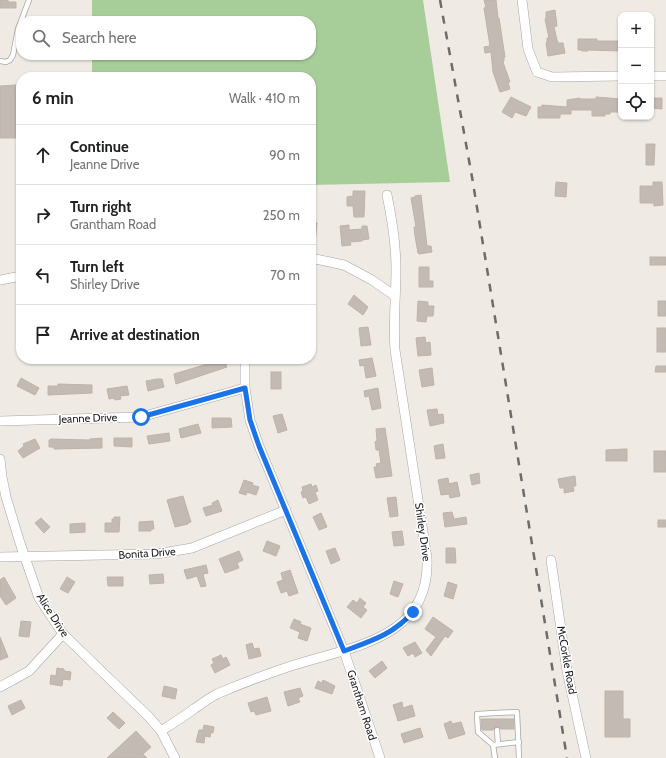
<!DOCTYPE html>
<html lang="en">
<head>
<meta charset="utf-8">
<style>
  body { margin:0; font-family:Cabin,sans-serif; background:#f6f6f6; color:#202124 }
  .controls { position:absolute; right:12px; top:12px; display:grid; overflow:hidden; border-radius:8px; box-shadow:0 1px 3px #0004 }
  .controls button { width:36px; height:36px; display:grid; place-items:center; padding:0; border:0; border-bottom:1px solid #e0e0e0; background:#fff; color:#202124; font:20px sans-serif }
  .stop { position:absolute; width:12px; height:12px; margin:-9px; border:3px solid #1a73e8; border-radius:50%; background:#fff }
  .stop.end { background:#1a73e8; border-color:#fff; box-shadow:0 1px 4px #0008 }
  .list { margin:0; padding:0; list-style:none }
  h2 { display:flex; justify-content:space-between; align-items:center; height:52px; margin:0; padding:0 16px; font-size:17px }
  h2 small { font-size:13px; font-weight:400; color:#757577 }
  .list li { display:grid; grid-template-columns:26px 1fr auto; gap:12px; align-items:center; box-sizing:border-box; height:60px; padding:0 16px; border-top:1px solid #e0e0e0 }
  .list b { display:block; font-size:15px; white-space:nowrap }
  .list p { margin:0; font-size:13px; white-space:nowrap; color:#757577 }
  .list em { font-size:13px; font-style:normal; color:#757577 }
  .icon { flex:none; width:22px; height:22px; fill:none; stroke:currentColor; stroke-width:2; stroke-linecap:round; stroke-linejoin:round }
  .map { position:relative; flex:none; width:666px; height:758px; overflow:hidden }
  .search { position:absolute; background:#fff; box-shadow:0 1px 3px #0004; left:16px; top:16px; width:300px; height:44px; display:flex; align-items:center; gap:10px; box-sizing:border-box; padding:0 14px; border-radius:16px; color:#757577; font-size:15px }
  .panel { position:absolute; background:#fff; box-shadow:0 1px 3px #0004; left:16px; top:72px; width:300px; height:292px; border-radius:16px }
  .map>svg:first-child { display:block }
  .forest { fill:#a7cd99 }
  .building { fill:#c3bbb3; stroke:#c0b2a7 }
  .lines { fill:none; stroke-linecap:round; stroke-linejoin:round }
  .service-casing { stroke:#a5a5a5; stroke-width:6 }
  .minor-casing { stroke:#a5a5a5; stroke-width:10 }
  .service { stroke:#fff; stroke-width:4.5 }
  .minor { stroke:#fff; stroke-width:9 }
  .rail { stroke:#6c6c6c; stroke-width:2.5; stroke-dasharray:8 8; stroke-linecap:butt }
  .route { stroke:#1a73e8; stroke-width:5 }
  .labels { text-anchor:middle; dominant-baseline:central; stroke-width:3; stroke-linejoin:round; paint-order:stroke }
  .street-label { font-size:11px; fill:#1e1e1e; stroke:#fff }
</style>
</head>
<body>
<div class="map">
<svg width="666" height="758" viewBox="0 0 666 758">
  <rect width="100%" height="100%" fill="#efebe4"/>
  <!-- forest -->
  <path class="forest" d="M92 0H423L450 182 311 185V77H92V55H311V21H92Z"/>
  <!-- building -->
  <g class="building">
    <path d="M0 0H8V2H16V8H0Z"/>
    <path d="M484 0H496L498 18H499L505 57H504V61L503 62 510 82H508L510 89 500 92 493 72 491 52 485 53 484 47 490 46 484 8 486 7Z"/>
    <path d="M555 10 557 26 554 27 557 40 558 43H563L565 53 548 56 546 43 547 42V38H549L545 19 546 18V12Z"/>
    <path d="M578 39H597V41H620L621 51 588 50V51H582V50H578Z"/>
    <path d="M16 85V138H0V86Z"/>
    <path d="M511 97 531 107 526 116 515 112 512 118 502 112Z"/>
    <path d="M596 97 621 99V112H610V114H605V116H592V110H571V114H560V118H538V107H542V105L567 107V100L580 98V99H596Z"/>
    <path d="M651 98H662V109L651 108Z"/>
    <path d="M646 144H655L654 165H646Z"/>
    <path d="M556 182 567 183 566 197 555 196Z"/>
    <path d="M653 182H662L663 205 654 206V203H640V186H653Z"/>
    <path d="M353 191H365L364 217H354L353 206H347V197L353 196Z"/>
    <path d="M421 195 427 246H431L432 252 419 254 418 253 415 236 414 227H416L411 198 415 197V196Z"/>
    <path d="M311 222 317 223 315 244 311 243Z"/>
    <path d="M349 225V230L362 229V226H367L369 239 362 240V241L350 242 351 245 342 246 340 226Z"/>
    <rect x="650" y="257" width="16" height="8"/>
    <path d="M419 267H429V281H433V287H419Z"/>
    <path d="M354 295 368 307 363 315 348 304Z"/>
    <path d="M418 301 428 302V306H434L433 316H427L426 322 417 321Z"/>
    <rect x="658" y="301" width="8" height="15"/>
    <path d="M368 327 371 345 361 346 359 328Z"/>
    <rect x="657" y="328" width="9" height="24"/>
    <path d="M425 337 426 343 430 342 431 355 418 356 416 338Z"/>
    <path d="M372 358 376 376 366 378 364 365 360 366 359 360Z"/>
    <path d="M224 359 227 367 176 384 174 374Z"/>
    <path d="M656 366H666V372H655Z"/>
    <path d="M432 368 434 385 422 387 419 370Z"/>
    <rect x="271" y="372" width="10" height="17"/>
    <path d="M21 378 39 388 35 395 17 386Z"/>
    <path d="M157 379H162L164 387 148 391 146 381Z"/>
    <path d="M58 384 92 385V393L48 395V386H58Z"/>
    <path d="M127 386 129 395 120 396 121 399 115 400 114 398 109 399 107 389Z"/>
    <path d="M378 388 381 408 372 410 369 396 365 397 364 391Z"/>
    <path d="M437 409 438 415 443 414 444 423 430 426 427 410Z"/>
    <path d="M282 414 287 430 278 433 273 416Z"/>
    <path d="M212 418H231L232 427 212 428Z"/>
    <path d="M198 424 201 433 181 438 179 429Z"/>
    <path d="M385 428 392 476 376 478 374 467H377L376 464 381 463 379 450H376L375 442 377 440 376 429Z"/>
    <path d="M169 433 170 441 149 444 147 436Z"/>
    <path d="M102 438V448L54 449V447H49V440L51 439 90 440V439Z"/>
    <path d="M114 438H132V447L114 446Z"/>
    <path d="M35 439 40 448 23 458 18 451 24 446 23 444Z"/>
    <path d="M443 444 445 458 436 459 434 446Z"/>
    <path d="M624 449H627V461H606V450Z"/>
    <rect x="654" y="451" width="12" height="21"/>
    <path d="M479 473 480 483 472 485 470 475Z"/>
    <path d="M575 476 576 486H573L574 491 564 493V488H560L558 479Z"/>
    <path d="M448 478 449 484 457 482 460 496 450 498 449 494 441 495 438 480Z"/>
    <path d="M244 480 253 483 252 485 259 487 256 495 247 492 246 495 239 493Z"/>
    <path d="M311 484 312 487 316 485 318 491 315 492 318 500 309 504 306 497 303 498 301 492 303 491 302 487Z"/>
    <path d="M183 496 191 522 188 523V524L175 527 167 500Z"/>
    <path d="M396 497 398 516 390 517 387 498Z"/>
    <path d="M218 500 222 511 206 516 203 508 213 505 212 503Z"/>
    <path d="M452 512 454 519 466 517 467 524 445 527 443 513Z"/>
    <path d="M321 513 327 527 319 530 313 517Z"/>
    <path d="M114 517H120L119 532H105V523H112V519H114Z"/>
    <path d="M41 518 50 527 44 533 35 523Z"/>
    <rect x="658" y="520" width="8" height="7"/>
    <path d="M153 521 154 529H151V531H139V522Z"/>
    <path d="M85 523V532L70 533V524Z"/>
    <path d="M402 531 404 545 394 546 392 532Z"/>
    <path d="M267 541 280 546 276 556 263 551Z"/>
    <path d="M335 548 340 560 331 564 326 551Z"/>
    <path d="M446 548H455L456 563H446Z"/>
    <path d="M239 551 243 560 237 563 239 568 225 573 219 559Z"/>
    <path d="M206 565 208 573 203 574 206 586 201 587 197 576 187 579 184 570Z"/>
    <path d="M290 570 298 593 289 596 287 591 281 593 277 582 283 580 281 573Z"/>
    <path d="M163 574 164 583 150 584 149 575Z"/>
    <path d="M4 577 16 598 6 605 0 596V580Z"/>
    <path d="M67 577 75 582 68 593 60 589Z"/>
    <path d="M107 577H123V586H108Z"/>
    <path d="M394 581 403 584 398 597 390 594Z"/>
    <path d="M448 582 457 585 453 599 444 596Z"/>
    <path d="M360 598 366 603 363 607 367 610 361 618 347 607 353 600 357 603Z"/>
    <path d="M433 617 453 631 448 638 445 636 431 656 426 650 436 637 425 629Z"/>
    <path d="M294 619 301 622 300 624 311 628 307 641 298 638 300 632 290 628Z"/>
    <path d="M21 621 31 622 29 637 19 636Z"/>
    <path d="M0 637 8 657 0 660Z"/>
    <path d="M415 642 422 653 415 657 413 653 408 656 403 648Z"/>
    <path d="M252 643 254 649 259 648 261 656 249 659 246 645Z"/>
    <path d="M221 655 223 659 226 657 230 665 215 673 211 665 214 663 212 659Z"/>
    <path d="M382 661 387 668 375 678 369 671Z"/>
    <path d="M57 668 64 669V671L71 672 70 680 63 679 62 686 50 684 51 675 56 676Z"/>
    <path d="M323 680 335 686 332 694 315 688 318 681 322 683Z"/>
    <path d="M164 686 177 689 175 699 162 696Z"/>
    <path d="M300 688 303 696 298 698 300 702 288 706 284 692Z"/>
    <path d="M605 691H623V719H630V737H605Z"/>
    <path d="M267 697 271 711 256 715 254 711 251 712 248 703Z"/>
    <path d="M21 700 25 708 12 715 8 706Z"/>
    <path d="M402 702 403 708 412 705 415 716 398 721 393 705Z"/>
    <path d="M113 712 125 723 119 729 107 718Z"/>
    <path d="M481 719H514V729H501L497 726 493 730H482Z"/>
    <path d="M451 721 452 724 461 722 465 734 449 739 444 724Z"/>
    <path d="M204 725 214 727 213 733 211 732 210 737 205 736 204 743 196 742 199 730H203Z"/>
    <path d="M420 728 423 737 404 743 401 734Z"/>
    <path d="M136 731 151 747 143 754 147 758H107Z"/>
  </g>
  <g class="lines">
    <!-- service casing -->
    <g class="service-casing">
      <g id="service">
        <path d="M0 61 6 62 10 60 13 55 18 29 29 0"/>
        <path d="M497 730 498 744"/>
        <path d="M493 745 519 742"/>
        <path d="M495 758 493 745 478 732 477 714 517 712 519 758"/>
      </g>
    </g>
    <!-- minor casing -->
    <g class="minor-casing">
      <g id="minor">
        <path d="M522 0 528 49 537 72 552 77 621 76"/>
        <path d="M651 76H666"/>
        <path d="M311 258 344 265 372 280 395 296"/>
        <path d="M0 280 21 276"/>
        <path d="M245 359V388L250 420 259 446 344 651 380 758"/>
        <path d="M0 421 141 417 245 388"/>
        <path d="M0 459 2 477 6 497 20 543 39 598 63 634 149 717 161 731 175 758"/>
        <path d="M0 557 156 554 192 548 286 510"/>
        <path d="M551 560 567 671 586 758"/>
        <path d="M0 687 29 671 63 634"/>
        <path d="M161 731C172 724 183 717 194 709 201 704 209 698 217 694 240 684 264 675 288 667 348 647 431 641 427 558L395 350C393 323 396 296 396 269 396 244 392 219 387 195"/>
      </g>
    </g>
    <!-- service -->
    <use href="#service" class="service"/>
    <!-- minor -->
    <use href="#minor" class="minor"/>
    <!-- rail -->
    <path class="rail" d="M440 0 472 177 567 758"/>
  </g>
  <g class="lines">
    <!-- route -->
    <path class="route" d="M141 417 245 388 250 420 259 446 344 651C371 641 394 634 413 612"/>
  </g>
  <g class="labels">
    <!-- street labels -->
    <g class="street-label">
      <text transform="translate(88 418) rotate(-2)">Jeanne Drive</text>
      <text transform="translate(423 532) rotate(82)">Shirley Drive</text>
      <text transform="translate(147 553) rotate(-4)">Bonita Drive</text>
      <text transform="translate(53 615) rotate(57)">Alice Drive</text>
      <text transform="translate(567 660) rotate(80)">McCorkle Road</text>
      <text transform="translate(362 705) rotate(72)">Grantham Road</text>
    </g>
  </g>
</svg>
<div class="controls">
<button>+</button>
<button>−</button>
<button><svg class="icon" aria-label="locate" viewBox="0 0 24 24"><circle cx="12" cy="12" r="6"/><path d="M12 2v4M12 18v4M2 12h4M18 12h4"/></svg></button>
</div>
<div class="stop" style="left:141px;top:417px"></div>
<div class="stop end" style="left:413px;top:612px"></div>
<div class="search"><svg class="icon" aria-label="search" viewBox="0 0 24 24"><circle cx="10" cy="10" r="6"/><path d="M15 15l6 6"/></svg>Search here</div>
<section class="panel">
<h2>6 min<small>Walk · 410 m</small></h2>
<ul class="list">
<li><svg class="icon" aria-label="ahead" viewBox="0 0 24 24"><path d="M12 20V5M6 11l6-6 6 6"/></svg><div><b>Continue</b><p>Jeanne Drive</p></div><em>90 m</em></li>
<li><svg class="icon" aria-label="right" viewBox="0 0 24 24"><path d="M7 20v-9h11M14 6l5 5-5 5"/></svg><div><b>Turn right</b><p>Grantham Road</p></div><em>250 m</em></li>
<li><svg class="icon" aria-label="left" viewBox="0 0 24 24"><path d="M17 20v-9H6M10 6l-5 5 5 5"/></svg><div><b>Turn left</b><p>Shirley Drive</p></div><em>70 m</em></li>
<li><svg class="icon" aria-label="arrive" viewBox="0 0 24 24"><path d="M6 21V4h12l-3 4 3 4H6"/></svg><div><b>Arrive at destination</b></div></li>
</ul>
</section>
</div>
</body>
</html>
